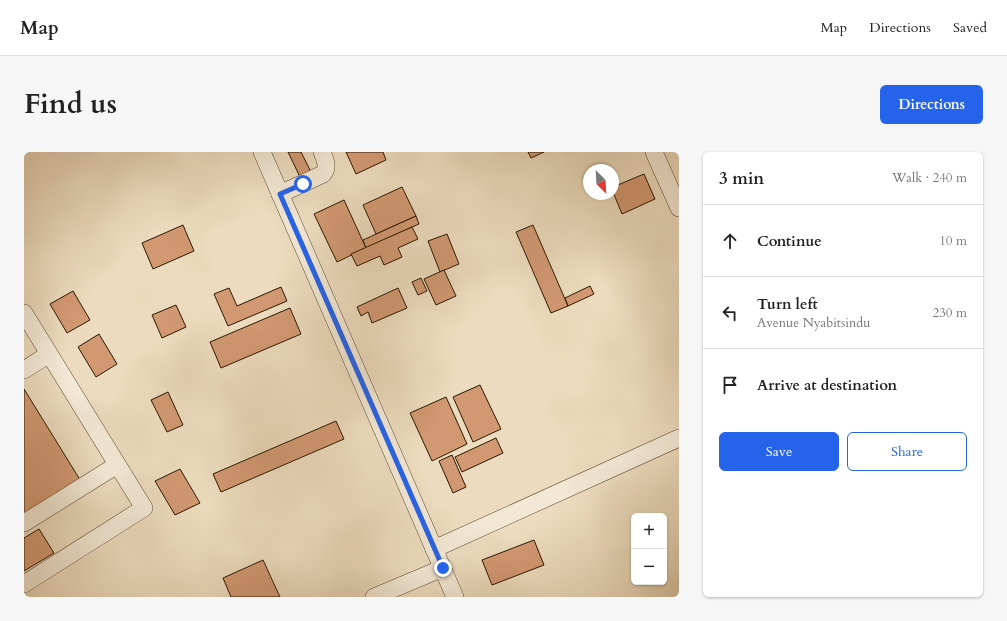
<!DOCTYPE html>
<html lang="en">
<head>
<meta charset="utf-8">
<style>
  body { margin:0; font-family:Cardo,serif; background:#f6f6f6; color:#222 }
  .controls { position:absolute; right:12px; bottom:12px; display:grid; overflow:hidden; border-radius:6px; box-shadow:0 1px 3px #0004 }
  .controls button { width:36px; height:36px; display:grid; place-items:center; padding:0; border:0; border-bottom:1px solid #e0e0e0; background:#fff; color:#222; font:20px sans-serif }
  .compass { position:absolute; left:559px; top:12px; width:36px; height:36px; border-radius:50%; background:#fff; box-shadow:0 1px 3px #0004; rotate:156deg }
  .stop { position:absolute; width:12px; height:12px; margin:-9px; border:3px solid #2563eb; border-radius:50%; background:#fff }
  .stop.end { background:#2563eb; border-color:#fff; box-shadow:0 1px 4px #0008 }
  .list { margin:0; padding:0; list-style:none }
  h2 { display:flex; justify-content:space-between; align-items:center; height:52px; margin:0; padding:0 16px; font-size:17px }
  h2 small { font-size:13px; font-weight:400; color:#767676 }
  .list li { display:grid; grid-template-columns:26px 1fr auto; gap:12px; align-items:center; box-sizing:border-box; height:72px; padding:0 16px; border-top:1px solid #e0e0e0 }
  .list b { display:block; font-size:15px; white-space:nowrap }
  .list p { margin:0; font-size:13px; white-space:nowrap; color:#767676 }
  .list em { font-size:13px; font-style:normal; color:#767676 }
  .actions { display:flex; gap:8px; padding:12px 16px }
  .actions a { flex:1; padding:9px 0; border:1px solid #2563eb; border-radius:6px; text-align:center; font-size:14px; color:#2563eb }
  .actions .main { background:#2563eb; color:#fff }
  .icon { flex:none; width:22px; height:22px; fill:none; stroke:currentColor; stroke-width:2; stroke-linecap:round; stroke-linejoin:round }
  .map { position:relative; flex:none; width:655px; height:445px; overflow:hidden; border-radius:6px }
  header { display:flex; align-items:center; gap:24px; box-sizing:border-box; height:56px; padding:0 20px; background:#fff; border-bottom:1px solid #e0e0e0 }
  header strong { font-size:19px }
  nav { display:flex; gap:22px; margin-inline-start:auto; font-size:14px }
  .intro { display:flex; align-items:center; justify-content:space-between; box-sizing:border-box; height:96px; padding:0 24px }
  h1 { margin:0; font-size:28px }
  .button { padding:10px 18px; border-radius:6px; background:#2563eb; color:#fff; font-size:14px; font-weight:700 }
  main { display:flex; gap:24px; padding:0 24px }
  aside { flex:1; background:#fff; border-radius:6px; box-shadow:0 1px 3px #0004 }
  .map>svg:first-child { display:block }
  .building { fill:#d19871; stroke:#2a1901 }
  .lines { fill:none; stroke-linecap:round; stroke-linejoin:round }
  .minor-casing { stroke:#5a4a30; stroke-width:18 }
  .minor { stroke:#f3e8d5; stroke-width:17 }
  .route { stroke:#2563eb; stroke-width:5 }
</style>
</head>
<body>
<header>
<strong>Map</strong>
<nav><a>Map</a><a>Directions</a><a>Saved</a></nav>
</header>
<div class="intro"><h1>Find us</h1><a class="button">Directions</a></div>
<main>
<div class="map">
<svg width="655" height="445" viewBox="0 0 655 445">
  <rect width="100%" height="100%" fill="#ecdbbe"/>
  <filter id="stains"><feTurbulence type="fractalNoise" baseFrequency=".005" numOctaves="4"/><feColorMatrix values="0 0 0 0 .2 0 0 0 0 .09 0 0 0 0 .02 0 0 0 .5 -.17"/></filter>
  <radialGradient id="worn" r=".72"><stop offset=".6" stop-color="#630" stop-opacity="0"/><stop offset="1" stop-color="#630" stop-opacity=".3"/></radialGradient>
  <!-- building -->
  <g class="building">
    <path d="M264 0H277L287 20 276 25Z"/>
    <path d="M322 0H359L362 8 332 22Z"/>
    <path d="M504 0H520L507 6Z"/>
    <path d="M620 22 631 47 598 62 589 40V35Z"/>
    <path d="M378 35 392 64 352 82 339 53Z"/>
    <path d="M320 48 342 96 313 110 290 62Z"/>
    <path d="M392 64 395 72 342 96 339 88Z"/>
    <path d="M159 73 170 99 129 117 118 91Z"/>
    <path d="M509 73 544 154 527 161 492 80Z"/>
    <path d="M388 75 394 87 374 96 378 105 360 113 356 104 333 114 327 102Z"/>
    <path d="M423 82 435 112 416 120 404 89Z"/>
    <path d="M420 118 432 144 412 153 400 127Z"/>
    <path d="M397 126 403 139 394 143 388 130Z"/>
    <path d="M566 134 570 142 544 154 541 146Z"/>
    <path d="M257 135 263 149 204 174 190 142 205 136 213 154Z"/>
    <path d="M374 136 383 156 348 171 344 160 337 164 333 155Z"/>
    <path d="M49 139 66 168 43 181 26 152Z"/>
    <path d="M152 153 162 175 138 186 128 163Z"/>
    <path d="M266 156 277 182 197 216 186 190Z"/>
    <path d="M75 182 93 212 72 225 54 195Z"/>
    <path d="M456 233 477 277 449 290 429 245Z"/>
    <path d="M0 237 58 331 0 366Z"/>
    <path d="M144 240 159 273 143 280 127 248Z"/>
    <path d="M422 245 443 292 408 309 386 261Z"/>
    <path d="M312 269 320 287 197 340 189 322Z"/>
    <path d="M472 286 479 301 438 320 431 305Z"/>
    <path d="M428 303 442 335 429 341 415 309Z"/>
    <path d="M156 317 176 351 151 363 131 329Z"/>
    <path d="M15 377 30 401 0 419V386Z"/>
    <path d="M510 388 520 413 468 433 458 408Z"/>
    <path d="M239 408 256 445H207L199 426Z"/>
  </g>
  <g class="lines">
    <!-- minor casing -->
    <g class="minor-casing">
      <g id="minor">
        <path d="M238 0 431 445"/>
        <path d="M630 0 655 56"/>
        <path d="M256 42 299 22C305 15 301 8 298 0"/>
        <path d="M0 161 120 356 0 432"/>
        <path d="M0 218 25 202"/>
        <path d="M0 371 93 313"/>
        <path d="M410 397 655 286"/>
        <path d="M350 445 419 416"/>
      </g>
    </g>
    <!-- minor -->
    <use href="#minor" class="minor"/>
  </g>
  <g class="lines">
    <!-- route -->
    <path class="route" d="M279 32 256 42 419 416"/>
  </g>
  <rect width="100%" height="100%" filter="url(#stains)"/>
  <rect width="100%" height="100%" fill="url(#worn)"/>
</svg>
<div class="controls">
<button>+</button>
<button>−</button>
</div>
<svg class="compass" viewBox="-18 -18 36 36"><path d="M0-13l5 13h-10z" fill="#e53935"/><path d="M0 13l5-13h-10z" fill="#767676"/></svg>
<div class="stop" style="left:279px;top:32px"></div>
<div class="stop end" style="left:419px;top:416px"></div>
</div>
<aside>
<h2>3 min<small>Walk · 240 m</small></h2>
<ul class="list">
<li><svg class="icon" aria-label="ahead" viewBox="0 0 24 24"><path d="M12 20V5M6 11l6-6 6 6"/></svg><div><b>Continue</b></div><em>10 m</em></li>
<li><svg class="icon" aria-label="left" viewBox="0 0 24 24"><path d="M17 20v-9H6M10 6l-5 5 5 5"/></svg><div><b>Turn left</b><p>Avenue Nyabitsindu</p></div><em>230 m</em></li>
<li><svg class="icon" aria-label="arrive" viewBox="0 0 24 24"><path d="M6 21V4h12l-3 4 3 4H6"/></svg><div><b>Arrive at destination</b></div></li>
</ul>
<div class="actions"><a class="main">Save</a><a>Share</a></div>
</aside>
</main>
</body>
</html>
